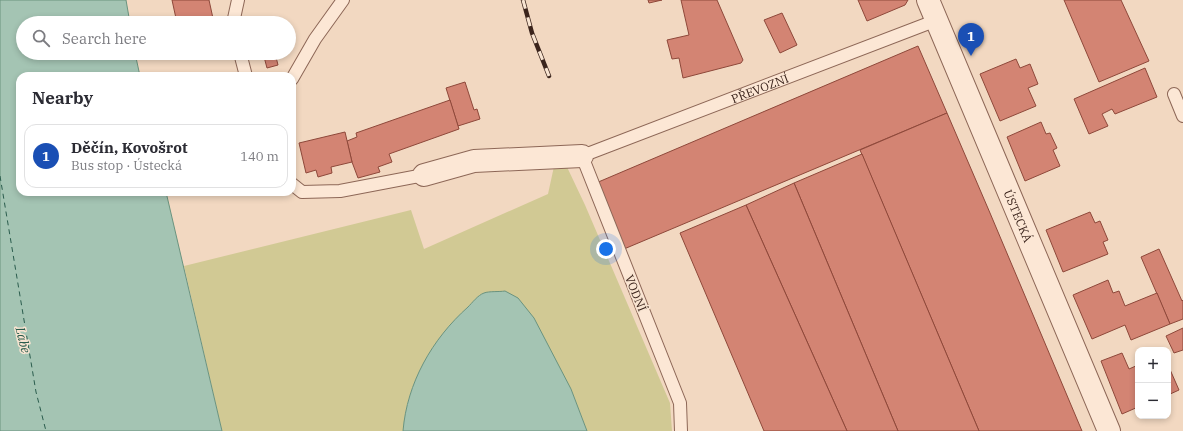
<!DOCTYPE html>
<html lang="en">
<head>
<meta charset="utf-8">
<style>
  body { margin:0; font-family:"IBM Plex Serif",serif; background:#f2f2f3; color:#2b2b33 }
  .controls { position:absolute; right:12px; bottom:12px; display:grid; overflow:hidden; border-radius:8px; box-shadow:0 2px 6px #0003 }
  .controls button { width:36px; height:36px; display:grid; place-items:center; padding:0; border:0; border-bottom:1px solid #e1e1e2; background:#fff; color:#2b2b33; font:20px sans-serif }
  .you { position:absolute; left:606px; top:249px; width:14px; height:14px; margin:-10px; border:3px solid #fff; border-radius:50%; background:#1a73e8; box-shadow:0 0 0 6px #1a73e833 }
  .badge { display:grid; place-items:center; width:26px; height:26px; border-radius:50%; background:#d93025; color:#fff; font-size:13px; font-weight:700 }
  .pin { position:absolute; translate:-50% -33px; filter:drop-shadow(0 1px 2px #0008) }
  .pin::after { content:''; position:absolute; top:21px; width:14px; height:12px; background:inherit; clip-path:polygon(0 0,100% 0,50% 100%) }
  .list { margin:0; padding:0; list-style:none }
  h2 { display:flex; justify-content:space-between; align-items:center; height:52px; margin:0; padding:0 16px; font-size:17px }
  h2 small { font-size:13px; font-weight:400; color:#7c7c81 }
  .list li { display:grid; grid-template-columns:26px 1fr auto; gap:12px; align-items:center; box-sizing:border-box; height:64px; margin:0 8px 8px; padding:0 8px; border:1px solid #e1e1e2; border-radius:12px }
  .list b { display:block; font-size:15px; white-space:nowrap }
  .list p { margin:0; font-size:13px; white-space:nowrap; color:#7c7c81 }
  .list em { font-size:13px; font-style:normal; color:#7c7c81 }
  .icon { flex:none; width:22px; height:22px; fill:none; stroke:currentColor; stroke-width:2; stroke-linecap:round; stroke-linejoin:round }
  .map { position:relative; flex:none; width:1183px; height:431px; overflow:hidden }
  .search { position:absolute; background:#fff; box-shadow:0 2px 6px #0003; left:16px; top:16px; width:280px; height:44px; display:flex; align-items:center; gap:10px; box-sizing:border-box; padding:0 14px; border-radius:22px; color:#7c7c81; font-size:15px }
  .panel { position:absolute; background:#fff; box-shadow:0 2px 6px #0003; left:16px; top:72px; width:280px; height:124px; border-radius:12px }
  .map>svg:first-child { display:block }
  .green { fill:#d1c994 }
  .water { fill:#a4c4b3; stroke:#6a937f }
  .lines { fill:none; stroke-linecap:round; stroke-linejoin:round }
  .ferry { stroke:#2a5c4d; stroke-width:1; stroke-dasharray:5 4; stroke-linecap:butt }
  .building { fill:#d38473; stroke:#8e483a }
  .lane-casing { stroke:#8d6757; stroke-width:14 }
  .street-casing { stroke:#8d6757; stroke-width:24 }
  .lane { stroke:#fce7d5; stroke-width:12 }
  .street { stroke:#fce7d5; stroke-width:22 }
  .rail-casing { stroke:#3b241c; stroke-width:4.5 }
  .rail { stroke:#f8e4d1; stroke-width:3; stroke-dasharray:9; stroke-linecap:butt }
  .labels { text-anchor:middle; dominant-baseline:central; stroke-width:3; stroke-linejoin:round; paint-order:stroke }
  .street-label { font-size:12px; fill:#3b241c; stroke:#f8e4d1 }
  .water-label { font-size:13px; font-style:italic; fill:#2a5c4d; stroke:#f8e4d1 }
</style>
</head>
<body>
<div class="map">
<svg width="1183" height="431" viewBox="0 0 1183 431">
  <rect width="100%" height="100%" fill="#f2d8c1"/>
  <!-- green -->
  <path class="green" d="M558 148 585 205 670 403 672 431H587L571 389 483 293C441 331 408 372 403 431H222L184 266 411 210 424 249 548 194Z"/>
  <!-- water -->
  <g class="water">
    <path d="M0 0H126L130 23H23V53H135L140 76H20V192H166L222 431H0Z"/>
    <path d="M505 291 518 298 534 318 571 389 587 431H403C407 383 432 339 468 307 472 303 478 295 484 293 489 291 499 292 505 291Z"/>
  </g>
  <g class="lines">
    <!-- ferry -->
    <path class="ferry" d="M0 176 36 392 46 431"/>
  </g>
  <!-- building -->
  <g class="building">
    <path d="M172 0H209L214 23H177Z"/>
    <path d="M648 0H662L649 3Z"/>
    <path d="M681 0H717L743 60 741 63 683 78 679 58 672 59 667 40 689 35Z"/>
    <path d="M858 0H908L905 5 867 21Z"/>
    <path d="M1064 0H1121L1149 61 1099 82Z"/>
    <path d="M782 13 797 45 780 53 764 20Z"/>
    <path d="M918 46 947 113 624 249 596 183Z"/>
    <path d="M263 53H275L278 65 267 68Z"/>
    <path d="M1016 59 1020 68 1030 64 1038 84 1028 88 1036 106 1000 121 980 74Z"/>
    <path d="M1145 68 1157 97 1115 114 1112 109 1102 114 1108 126 1089 134 1074 99Z"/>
    <path d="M465 82 474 110 477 109 480 119 458 126 446 88Z"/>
    <path d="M450 100 459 129 389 154 392 162 378 167 380 172 358 178 352 162 347 141 357 137 356 133Z"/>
    <path d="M947 113 990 213 1082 431H979L860 150Z"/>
    <path d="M1041 122 1046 134 1050 133 1057 148 1053 150 1060 166 1025 181 1007 137Z"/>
    <path d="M345 132 352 162 331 167 332 173 318 177 316 170 306 173 299 143Z"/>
    <path d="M862 154 979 431H898L794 183Z"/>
    <path d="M794 183 898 431H847L746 205Z"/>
    <path d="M746 205 847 431H764L680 233Z"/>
    <path d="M1090 212 1095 223 1100 221 1108 240 1103 242 1108 254 1063 272 1046 230Z"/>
    <path d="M1159 249 1182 301 1183 300V319L1170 324 1141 257Z"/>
    <path d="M1108 280 1113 293 1119 291 1125 306 1157 293 1170 324 1131 340 1125 325 1092 339 1073 295Z"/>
    <path d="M1183 328V350L1174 353 1166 336Z"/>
    <path d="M1122 353 1129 369 1138 365V407L1122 414 1101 361Z"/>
    <path d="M1168 365 1179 390 1168 395Z"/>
  </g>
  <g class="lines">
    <!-- lane casing -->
    <g class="lane-casing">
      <g id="lane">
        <path d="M233 23 238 0"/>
        <path d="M240 53 246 76"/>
        <path d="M292 79 315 39 343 0"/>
        <path d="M1174 94 1183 116"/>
        <path d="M292 184 302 192 340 191 424 175"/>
        <path id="s1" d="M681 431 680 403 582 156 937 20"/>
      </g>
    </g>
    <!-- street casing -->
    <g class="street-casing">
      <g id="street">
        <path id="s2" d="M928 0 1109 431"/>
        <path d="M424 175 474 161 582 156"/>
      </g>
    </g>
    <!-- lane -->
    <use href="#lane" class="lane"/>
    <!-- street -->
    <use href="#street" class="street"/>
    <!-- rail casing -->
    <g class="rail-casing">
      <path id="rail" d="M523 0 532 33 549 76"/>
    </g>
    <!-- rail -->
    <use href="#rail" class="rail"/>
  </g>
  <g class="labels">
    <!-- street labels -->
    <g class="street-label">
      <text stroke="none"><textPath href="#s1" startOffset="484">PŘEVOZNÍ</textPath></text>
      <text stroke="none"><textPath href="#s2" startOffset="234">ÚSTECKÁ</textPath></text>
      <text transform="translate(636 293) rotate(68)">VODNÍ</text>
    </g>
    <!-- water labels -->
    <g class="water-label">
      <text transform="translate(23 340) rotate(76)">Labe</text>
    </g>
  </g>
</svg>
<div class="controls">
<button>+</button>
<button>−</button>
</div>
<div class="you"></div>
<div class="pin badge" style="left:971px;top:56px;background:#1a4fb4">1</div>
<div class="search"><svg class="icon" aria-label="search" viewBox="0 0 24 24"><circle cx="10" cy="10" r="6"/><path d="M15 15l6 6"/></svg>Search here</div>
<section class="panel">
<h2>Nearby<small></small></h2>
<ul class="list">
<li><span class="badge" style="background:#1a4fb4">1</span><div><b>Děčín, Kovošrot</b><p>Bus stop · Ústecká</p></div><em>140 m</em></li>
</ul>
</section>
</div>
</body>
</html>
